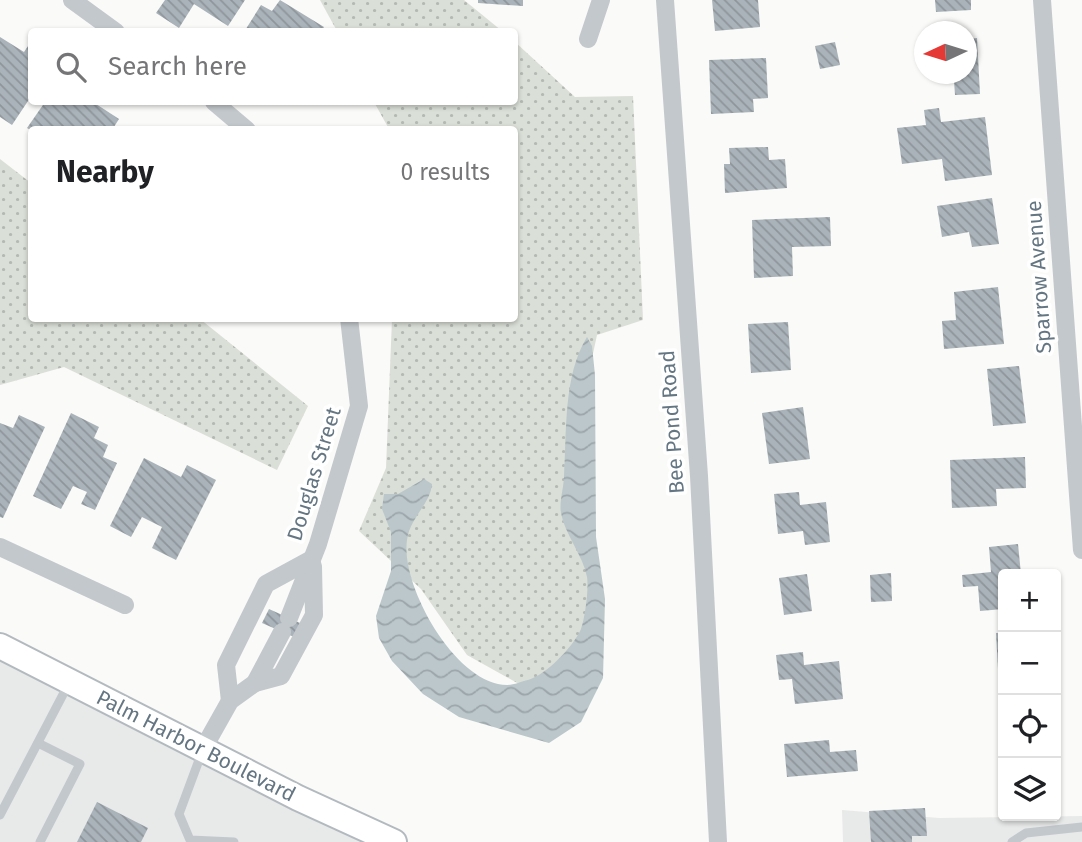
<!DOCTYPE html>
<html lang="en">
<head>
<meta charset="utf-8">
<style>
  body { margin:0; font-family:"Fira Sans",sans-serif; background:#f6f6f6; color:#202124 }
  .controls { position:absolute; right:21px; bottom:21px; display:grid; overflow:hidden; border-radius:7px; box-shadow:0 2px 5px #0004 }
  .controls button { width:63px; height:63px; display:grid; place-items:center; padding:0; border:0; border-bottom:2px solid #e0e0e0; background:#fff; color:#202124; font:35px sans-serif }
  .compass { position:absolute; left:914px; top:21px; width:63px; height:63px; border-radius:50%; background:#fff; box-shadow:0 2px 5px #0004; rotate:266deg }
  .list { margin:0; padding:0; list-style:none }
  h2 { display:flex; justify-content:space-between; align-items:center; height:91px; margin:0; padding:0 28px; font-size:30px }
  h2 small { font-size:23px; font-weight:400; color:#757577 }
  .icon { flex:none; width:38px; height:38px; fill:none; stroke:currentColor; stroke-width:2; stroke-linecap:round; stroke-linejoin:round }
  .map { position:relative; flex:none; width:1082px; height:842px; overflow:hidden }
  .search { position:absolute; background:#fff; box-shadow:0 2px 5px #0004; left:28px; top:28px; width:490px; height:77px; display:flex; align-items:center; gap:18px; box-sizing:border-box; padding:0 24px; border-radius:7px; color:#757577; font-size:26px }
  .panel { position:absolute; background:#fff; box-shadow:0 2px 5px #0004; left:28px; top:126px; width:490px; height:196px; border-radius:7px }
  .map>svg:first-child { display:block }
  .built { fill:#e8e9e9 }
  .grass { fill:url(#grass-dots) }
  .water { fill:url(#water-waves) }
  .building { fill:url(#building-back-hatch) }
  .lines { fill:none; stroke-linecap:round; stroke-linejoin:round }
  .secondary-casing { stroke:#b3babf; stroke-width:28 }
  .service { stroke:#c3c8cc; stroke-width:9 }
  .minor { stroke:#c3c8cc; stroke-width:18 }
  .secondary { stroke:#fff; stroke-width:24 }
  .labels { text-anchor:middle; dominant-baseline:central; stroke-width:7; stroke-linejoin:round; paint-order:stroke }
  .street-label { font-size:21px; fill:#657683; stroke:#fff }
</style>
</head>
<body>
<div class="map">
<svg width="1082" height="842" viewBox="0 0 1082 842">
  <defs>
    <pattern id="grass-dots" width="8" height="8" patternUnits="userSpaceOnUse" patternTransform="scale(1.75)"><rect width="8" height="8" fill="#dadfd7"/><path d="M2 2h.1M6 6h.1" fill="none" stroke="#b4b9b4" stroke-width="1.8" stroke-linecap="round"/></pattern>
    <pattern id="water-waves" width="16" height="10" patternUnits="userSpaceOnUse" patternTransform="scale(1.75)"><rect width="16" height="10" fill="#bbc7cb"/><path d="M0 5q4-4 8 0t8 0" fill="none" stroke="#9ca6aa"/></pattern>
    <pattern id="building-back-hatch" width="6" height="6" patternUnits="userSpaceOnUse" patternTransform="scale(1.75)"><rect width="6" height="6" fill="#aab3b9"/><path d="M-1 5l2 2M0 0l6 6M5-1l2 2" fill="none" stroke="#8e969c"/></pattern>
  </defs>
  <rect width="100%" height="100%" fill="#fafaf8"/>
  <!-- built -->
  <g class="built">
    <path d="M0 657 368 842H0Z"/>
    <path d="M842 810 939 818 1082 816V842H843Z"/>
  </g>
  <!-- grass -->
  <g class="grass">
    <path d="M320 0H464L502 31H337Z"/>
    <path d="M515 42 575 97 633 96 643 320 597 335 577 428 593 566 589 634 528 689 467 655 421 589 359 531 386 468 392 319 514 318V130L389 129 374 102H514Z"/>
    <path d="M0 159 31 183 32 318 200 319 308 406 277 470 64 367 0 385Z"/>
  </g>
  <!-- water -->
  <path class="water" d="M587 337 592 346 595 375 596 537 605 599 603 678 581 722 549 743 459 717 423 694 392 661 379 638 376 616 391 571V532L382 509 384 494H398L424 479 432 484C430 505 410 517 407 540 400 585 456 686 508 685 514 685 522 681 528 680 546 675 574 646 581 629 585 618 589 589 587 577 583 555 565 535 561 513 559 502 564 487 564 476 567 431 563 376 587 337Z"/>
  <!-- building -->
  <g class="building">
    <path d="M165 0H245L228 26 194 4 179 28 156 13Z"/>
    <path d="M280 0 324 27 321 32H244L261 5 272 11Z"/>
    <path d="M478 0H523V6L478 3Z"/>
    <path d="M712 0H758L760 27 715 31Z"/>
    <path d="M935 0H971V10L936 12Z"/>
    <path d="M0 37 24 52 32 40V95L12 125 0 117Z"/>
    <path d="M977 38 980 94 955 95 954 81 941 82V74H967V39Z"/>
    <path d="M835 42 840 65 820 69 815 46Z"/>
    <path d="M766 58 768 98 753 99 754 112 711 114 709 60Z"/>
    <path d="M45 102H93L119 119 112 130 32 131 27 128Z"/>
    <path d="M939 108 941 122 985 117 992 175 945 181 942 159 902 164 897 128 926 125 924 110Z"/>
    <path d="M768 147 769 160 785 159 787 188 725 193 724 164H730L729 148Z"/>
    <path d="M992 198 999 244 972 247 969 232 942 237 937 206Z"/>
    <path d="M830 217 831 246 792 247 793 276 754 278 752 220Z"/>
    <path d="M998 287 1004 344 944 349 942 321 956 320 954 292Z"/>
    <path d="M788 322 791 370 751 373 748 324Z"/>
    <path d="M1019 366 1026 423 993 426 987 369Z"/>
    <path d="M803 407 810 459 769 464 762 413Z"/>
    <path d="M71 413 99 427 94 438 108 445 103 457 117 463 95 510 81 504 87 492 73 486 61 509 33 496Z"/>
    <path d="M19 415 45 427 3 518 0 517V423L13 428Z"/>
    <path d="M1025 457 1026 488 996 489 997 506 952 508 950 460Z"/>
    <path d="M144 458 181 477 187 465 216 480 176 560 152 548 162 527 142 517 131 537 110 526Z"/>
    <path d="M799 492 800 505 826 502 830 542 805 545 803 531 778 534 774 494Z"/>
    <path d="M1018 544 1021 574H1003V609L980 611 978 586 963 587 962 575 991 572 989 547Z"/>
    <path d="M891 573 892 601 871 602 870 575Z"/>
    <path d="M807 574 812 611 784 615 779 578Z"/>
    <path d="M269 609 300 623 294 637 262 623Z"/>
    <path d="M996 633H1003V687H999Z"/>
    <path d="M803 652 804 665 839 661 843 699 795 704 792 679 779 680 776 655Z"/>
    <path d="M829 740 830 752 856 750 858 771 787 777 784 744Z"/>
    <path d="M97 802 148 828 141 842H77Z"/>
    <path d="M925 808 927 836H912V842H871L869 811Z"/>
  </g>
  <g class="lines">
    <!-- secondary casing -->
    <g class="secondary-casing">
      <path id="secondary" d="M0 646 298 798 394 842"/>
    </g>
    <!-- service -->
    <g class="service">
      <path d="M38 743 80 764 40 842"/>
      <path d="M202 752 179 814 190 840 234 842"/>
      <path d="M0 815 69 683"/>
      <path d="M1012 842 1026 833 1082 827"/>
    </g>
    <!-- minor -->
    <g class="minor">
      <path d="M72 0 116 32"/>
      <path d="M665 0 699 476 718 842"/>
      <path d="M1042 0 1082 550"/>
      <path d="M588 39 601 0"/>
      <path d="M214 102 247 130"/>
      <path d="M0 547 125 605"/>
      <path d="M289 618 318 544 359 406 349 318"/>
      <path d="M255 683 281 676 314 615 313 566"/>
      <path d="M230 701 226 665 266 584 312 559"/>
      <path d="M203 749 230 701 255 683 282 632"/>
    </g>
    <!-- secondary -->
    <use href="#secondary" class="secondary"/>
  </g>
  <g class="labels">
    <!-- street labels -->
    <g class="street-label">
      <text transform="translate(1039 277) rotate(-94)">Sparrow Avenue</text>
      <text transform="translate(672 422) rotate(-94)">Bee Pond Road</text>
      <text transform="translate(314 474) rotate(-73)">Douglas Street</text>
      <text transform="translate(196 746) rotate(27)">Palm Harbor Boulevard</text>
    </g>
  </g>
</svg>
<div class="controls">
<button>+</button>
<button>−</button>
<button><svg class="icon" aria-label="locate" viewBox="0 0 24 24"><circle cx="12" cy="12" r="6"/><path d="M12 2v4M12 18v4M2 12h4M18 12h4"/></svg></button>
<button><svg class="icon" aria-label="layers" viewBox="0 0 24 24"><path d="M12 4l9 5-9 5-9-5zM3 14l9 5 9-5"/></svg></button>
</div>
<svg class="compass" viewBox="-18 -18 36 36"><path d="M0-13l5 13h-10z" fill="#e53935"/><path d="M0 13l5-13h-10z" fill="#757577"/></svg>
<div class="search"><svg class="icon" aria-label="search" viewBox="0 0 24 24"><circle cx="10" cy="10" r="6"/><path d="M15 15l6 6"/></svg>Search here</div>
<section class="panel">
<h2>Nearby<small>0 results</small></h2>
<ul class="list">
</ul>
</section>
</div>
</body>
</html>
